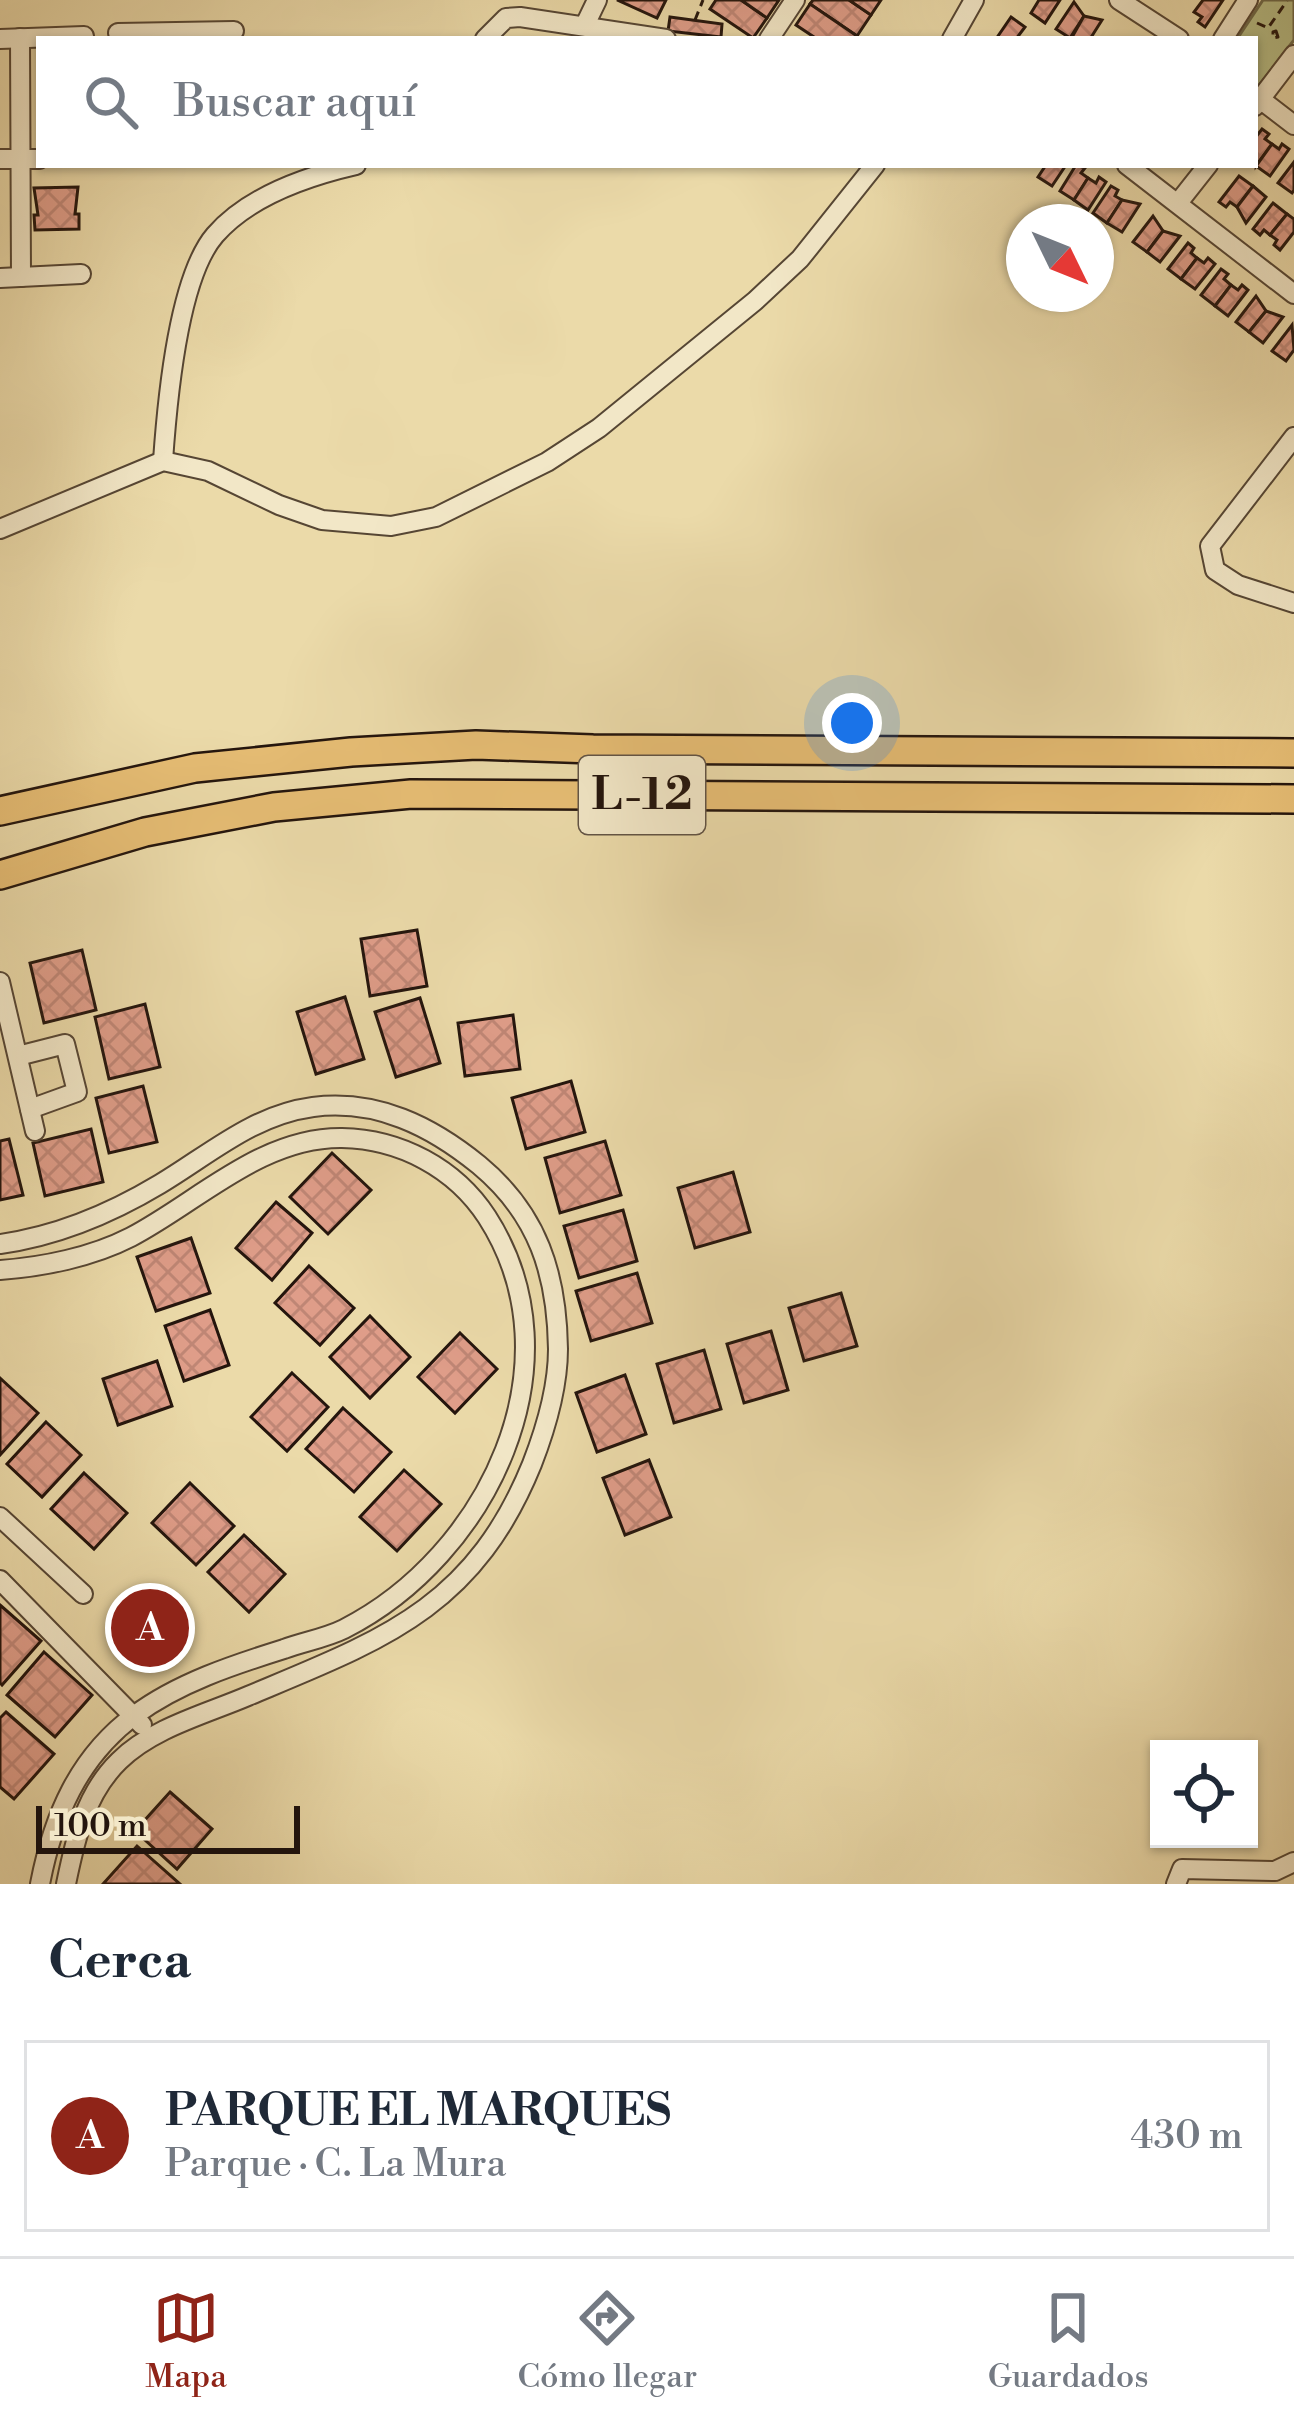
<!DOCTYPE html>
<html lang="es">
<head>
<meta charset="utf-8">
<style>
  body { margin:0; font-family:"Libre Bodoni",serif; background:#f6f6f7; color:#1f2937 }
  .controls { position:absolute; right:36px; bottom:36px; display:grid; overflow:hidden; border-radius:0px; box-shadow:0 3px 9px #0004 }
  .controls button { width:108px; height:108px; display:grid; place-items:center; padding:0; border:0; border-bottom:3px solid #e0e1e3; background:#fff; color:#1f2937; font:60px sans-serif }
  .compass { position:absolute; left:1006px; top:204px; width:108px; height:108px; border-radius:50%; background:#fff; box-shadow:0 3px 9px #0004; rotate:133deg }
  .scale { position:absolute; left:36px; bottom:30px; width:264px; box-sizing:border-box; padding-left:12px; border:6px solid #24150d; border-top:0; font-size:33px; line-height:42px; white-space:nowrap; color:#24150d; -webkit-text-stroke:9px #f2e7c7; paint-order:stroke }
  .you { position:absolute; left:852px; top:723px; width:42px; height:42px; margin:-30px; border:9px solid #fff; border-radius:50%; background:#1a73e8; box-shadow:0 0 0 18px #1a73e833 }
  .badge { display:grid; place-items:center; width:78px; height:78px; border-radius:50%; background:#8f2418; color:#fff; font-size:39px; font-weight:700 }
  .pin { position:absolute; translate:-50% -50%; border:6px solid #fff; box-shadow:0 3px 12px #0006 }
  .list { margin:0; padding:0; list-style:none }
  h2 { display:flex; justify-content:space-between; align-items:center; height:156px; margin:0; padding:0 48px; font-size:51px }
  h2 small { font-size:39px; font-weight:400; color:#747a83 }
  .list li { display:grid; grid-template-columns:78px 1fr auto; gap:36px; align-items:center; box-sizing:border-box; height:192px; margin:0 24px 24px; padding:0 24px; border:3px solid #e0e1e3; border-radius:0px }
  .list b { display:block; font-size:45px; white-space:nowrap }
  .list p { margin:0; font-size:39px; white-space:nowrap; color:#747a83 }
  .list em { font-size:39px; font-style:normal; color:#747a83 }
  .icon { flex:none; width:66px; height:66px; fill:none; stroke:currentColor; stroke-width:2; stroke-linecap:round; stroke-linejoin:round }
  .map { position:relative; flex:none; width:1294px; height:1884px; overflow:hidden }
  .search { position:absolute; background:#fff; box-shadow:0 3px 9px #0004; left:36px; right:36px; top:36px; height:132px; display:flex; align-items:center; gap:30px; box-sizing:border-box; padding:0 42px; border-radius:0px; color:#747a83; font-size:45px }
  .sheet { height:372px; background:#fff }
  nav { display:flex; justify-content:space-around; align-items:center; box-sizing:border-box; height:168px; border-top:3px solid #e0e1e3; background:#fff; font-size:33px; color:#747a83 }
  nav a { display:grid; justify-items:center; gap:6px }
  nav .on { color:#8f2418 }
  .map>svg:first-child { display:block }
  .park { fill:#b8bf87; stroke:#6e6a4a; stroke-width:3 }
  .building { fill:url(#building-cross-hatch); stroke:#24150d; stroke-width:3 }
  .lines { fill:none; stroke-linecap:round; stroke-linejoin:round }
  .minor-casing { stroke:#564634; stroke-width:22 }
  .highway-casing { stroke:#24150d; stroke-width:32 }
  .path { stroke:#24150d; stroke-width:3; stroke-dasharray:9 6; stroke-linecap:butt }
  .minor { stroke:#f2e7c7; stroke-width:18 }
  .highway { stroke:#e6bd74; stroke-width:27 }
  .labels { text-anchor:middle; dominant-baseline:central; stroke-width:12; stroke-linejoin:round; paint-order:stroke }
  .shield { fill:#f2e7c7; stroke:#625445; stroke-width:3 }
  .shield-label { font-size:45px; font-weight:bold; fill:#24150d }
</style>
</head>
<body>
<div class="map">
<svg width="1294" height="1884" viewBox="0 0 1294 1884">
  <defs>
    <pattern id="building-cross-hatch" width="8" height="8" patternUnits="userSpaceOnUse" patternTransform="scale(3)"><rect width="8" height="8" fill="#df9d89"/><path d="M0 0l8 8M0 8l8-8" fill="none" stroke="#bf8675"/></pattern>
  </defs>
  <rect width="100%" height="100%" fill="#ebdaa9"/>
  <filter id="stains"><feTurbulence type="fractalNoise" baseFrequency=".00167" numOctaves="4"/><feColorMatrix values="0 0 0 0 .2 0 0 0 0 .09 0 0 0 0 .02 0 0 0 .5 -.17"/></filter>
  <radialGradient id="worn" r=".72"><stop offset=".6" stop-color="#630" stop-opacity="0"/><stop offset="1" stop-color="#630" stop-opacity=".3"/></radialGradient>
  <!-- park -->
  <path class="park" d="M1263 0H1294V40L1255 91V39H1237Z"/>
  <!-- building -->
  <g class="building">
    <path d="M617 0H666L657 18Z"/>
    <path d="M716 0H741L767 18 753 38 710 9Z"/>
    <path d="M741 0H779L767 18Z"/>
    <path d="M813 0H849L871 15 857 36 810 4Z"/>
    <path d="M849 0H881L871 15Z"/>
    <path d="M1039 0H1060L1045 23 1031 13Z"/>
    <path d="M1203 0H1223L1205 27 1198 22 1202 17 1194 12Z"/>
    <path d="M1074 2 1084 16 1070 38 1056 29Z"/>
    <path d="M810 4 857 36 855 39H817L796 25Z"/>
    <path d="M1084 16 1102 20 1090 39H1071Z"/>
    <path d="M670 17 722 24 721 37 668 31Z"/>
    <path d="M1011 17 1025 27 1016 39H996Z"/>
    <path d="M1262 129 1269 134 1265 139 1272 144 1256 166 1255 138Z"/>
    <path d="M1272 144 1279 149 1282 144 1289 149 1270 176 1256 166Z"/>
    <path d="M1294 162V190L1292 193 1278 183Z"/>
    <path d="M1046 165H1066L1052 186 1038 177Z"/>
    <path d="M1076 165 1085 168 1081 173 1088 178 1074 200 1060 191Z"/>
    <path d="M1239 176 1253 186 1237 207 1230 202 1226 207 1219 202Z"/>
    <path d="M1099 177 1106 182 1088 210 1074 200 1088 178 1096 183Z"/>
    <path d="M1111 186 1118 190 1115 196 1122 200 1107 223 1093 213Z"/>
    <path d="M1253 186 1266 197 1246 223 1237 207Z"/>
    <path d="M78 187 75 214H79V229L35 230 34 215H38L34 188Z"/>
    <path d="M1122 200 1140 204 1122 232 1107 223Z"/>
    <path d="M1273 203 1287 214 1270 235 1264 230 1260 235 1253 229Z"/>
    <path d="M1287 214 1294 219V232L1280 250 1274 245 1277 240 1270 235Z"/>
    <path d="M1153 216 1163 231 1147 252 1133 242Z"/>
    <path d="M1163 231 1180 236 1160 262 1147 252Z"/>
    <path d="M1188 243 1194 248 1191 253 1197 258 1181 279 1168 269Z"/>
    <path d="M1197 258 1204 263 1208 258 1215 264 1195 289 1181 279Z"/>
    <path d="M1221 269 1228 274 1224 279 1231 285 1215 306 1201 295Z"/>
    <path d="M1231 285 1238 290 1242 285 1248 290 1228 316 1215 306Z"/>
    <path d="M1256 296 1266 311 1249 332 1236 322Z"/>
    <path d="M1266 311 1283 317 1263 343 1249 332Z"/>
    <path d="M1292 325 1294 350 1286 361 1272 351Z"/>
    <path d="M417 930 427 986 370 996 361 939Z"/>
    <path d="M82 950 96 1010 44 1023 30 963Z"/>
    <path d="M345 997 364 1059 316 1074 297 1012Z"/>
    <path d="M420 998 440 1063 396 1077 375 1012Z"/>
    <path d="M145 1004 160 1067 109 1079 95 1017Z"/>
    <path d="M513 1015 520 1069 465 1076 458 1023Z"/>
    <path d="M571 1081 585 1132 526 1149 512 1098Z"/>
    <path d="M143 1086 157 1142 109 1153 96 1098Z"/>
    <path d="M91 1129 103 1182 45 1196 33 1143Z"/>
    <path d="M9 1139 23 1195 0 1200V1141Z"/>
    <path d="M605 1141 621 1195 560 1213 545 1158Z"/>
    <path d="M332 1153 371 1190 328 1234 290 1197Z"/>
    <path d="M733 1172 750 1232 695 1248 678 1188Z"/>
    <path d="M276 1202 312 1233 272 1280 236 1248Z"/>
    <path d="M623 1210 637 1261 579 1278 564 1226Z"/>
    <path d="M191 1238 210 1293 156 1311 137 1257Z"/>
    <path d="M309 1266 354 1308 320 1345 275 1303Z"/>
    <path d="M637 1273 652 1323 591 1341 576 1291Z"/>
    <path d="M841 1293 857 1346 804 1361 789 1308Z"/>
    <path d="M210 1310 229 1365 184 1381 165 1326Z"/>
    <path d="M370 1316 410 1357 370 1398 330 1357Z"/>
    <path d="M771 1331 788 1390 744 1403 727 1344Z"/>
    <path d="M460 1333 497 1369 455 1413 418 1377Z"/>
    <path d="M704 1350 721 1409 674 1423 657 1364Z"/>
    <path d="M157 1361 172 1406 118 1425 103 1379Z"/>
    <path d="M292 1373 328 1407 287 1451 251 1417Z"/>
    <path d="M625 1375 646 1434 597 1452 576 1393Z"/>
    <path d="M0 1378 38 1413 0 1455Z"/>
    <path d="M343 1408 391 1452 354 1492 306 1449Z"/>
    <path d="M46 1422 81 1455 42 1497 7 1464Z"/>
    <path d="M649 1460 671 1517 625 1535 603 1478Z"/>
    <path d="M404 1470 441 1504 397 1551 360 1517Z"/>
    <path d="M84 1473 127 1513 94 1549 51 1509Z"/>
    <path d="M190 1483 234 1526 196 1565 152 1523Z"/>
    <path d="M244 1535 285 1574 249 1612 208 1572Z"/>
    <path d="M0 1605 41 1641 2 1685 0 1683Z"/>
    <path d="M44 1652 92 1695 55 1737 7 1695Z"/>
    <path d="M6 1712 54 1754 14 1799 0 1787V1718Z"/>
    <path d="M170 1792 212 1829 177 1869 135 1831Z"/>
    <path d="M137 1846 180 1884H103Z"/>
  </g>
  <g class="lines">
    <!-- minor casing -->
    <g class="minor-casing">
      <g id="minor">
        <path d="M1119 0 1179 39"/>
        <path d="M585 25 597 0"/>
        <path d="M118 33 234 31"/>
        <path d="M20 38 21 277"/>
        <path d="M0 39 84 36"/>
        <path d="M485 39 506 18 520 17 666 39"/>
        <path d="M769 39 795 0"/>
        <path d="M952 39 974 0"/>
        <path d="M1223 39 1248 0"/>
        <path d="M1260 99 1294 125"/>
        <path d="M1255 106 1294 55"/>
        <path d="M0 159H39"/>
        <path d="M1127 165 1294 294"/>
        <path d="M1178 203 1208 165"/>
        <path d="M0 278 81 274"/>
        <path d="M1294 437 1210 546 1215 570 1238 585 1294 603"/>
        <path d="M163 461C167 403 178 278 215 235 249 196 308 176 356 165"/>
        <path d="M0 529 163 461 208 471 279 505 322 520 391 526 436 517 547 462 599 428 755 301 800 259 875 165"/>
        <path d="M0 982 35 1131"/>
        <path d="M18 1056 65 1044 77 1092 30 1109"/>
        <path d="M0 1244C58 1236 110 1214 160 1184 210 1154 253 1115 313 1107 377 1099 431 1126 479 1165 538 1214 557 1274 558 1349 558 1388 546 1428 532 1464 473 1609 382 1640 248 1696 206 1714 152 1728 119 1761 85 1794 75 1840 66 1884"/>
        <path d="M0 1270C43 1267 92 1257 131 1237 198 1202 261 1137 342 1138 400 1139 455 1168 487 1217 581 1363 488 1556 344 1629 326 1638 303 1642 284 1649 233 1665 178 1683 135 1715 78 1757 53 1817 40 1884"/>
        <path d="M0 1517 83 1594"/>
        <path d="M0 1580 142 1725"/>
        <path d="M1176 1884 1182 1869 1275 1871 1294 1862"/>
      </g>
    </g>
    <!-- highway casing -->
    <g class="highway-casing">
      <g id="highway">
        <path d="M0 811 195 768 351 752 476 745 593 749 1294 753"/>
        <path d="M0 875 145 832 274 807 411 794 1294 799"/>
      </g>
    </g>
    <!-- path -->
    <g class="path">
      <path d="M695 20 703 0"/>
      <path d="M1257 23 1268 28 1287 1"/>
      <path d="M1276 31 1278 37 1273 38V32Z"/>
    </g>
    <!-- minor -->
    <use href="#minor" class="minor"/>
    <!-- highway -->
    <use href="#highway" class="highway"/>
  </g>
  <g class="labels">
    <!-- shield labels -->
    <rect class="shield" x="579" y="756" width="126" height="78" rx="9"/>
    <g class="shield-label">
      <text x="642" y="795">L-12</text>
    </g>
  </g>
  <rect width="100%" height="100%" filter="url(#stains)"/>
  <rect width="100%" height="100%" fill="url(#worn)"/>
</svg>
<div class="controls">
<button><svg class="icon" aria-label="locate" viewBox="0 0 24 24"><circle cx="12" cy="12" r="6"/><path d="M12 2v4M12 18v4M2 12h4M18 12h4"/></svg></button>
</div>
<svg class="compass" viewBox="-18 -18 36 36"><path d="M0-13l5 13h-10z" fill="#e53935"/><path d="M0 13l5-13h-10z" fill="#747a83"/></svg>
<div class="scale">100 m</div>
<div class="you"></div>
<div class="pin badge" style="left:150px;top:1628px">A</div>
<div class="search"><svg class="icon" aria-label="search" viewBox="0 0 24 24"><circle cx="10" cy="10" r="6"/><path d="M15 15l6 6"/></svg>Buscar aquí</div>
</div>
<section class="sheet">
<h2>Cerca<small></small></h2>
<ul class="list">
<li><span class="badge">A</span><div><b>PARQUE EL MARQUES</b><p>Parque · C. La Mura</p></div><em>430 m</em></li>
</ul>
</section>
<nav>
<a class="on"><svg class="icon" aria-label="map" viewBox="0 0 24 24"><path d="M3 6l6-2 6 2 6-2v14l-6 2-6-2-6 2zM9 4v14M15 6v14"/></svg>Mapa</a>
<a><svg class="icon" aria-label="directions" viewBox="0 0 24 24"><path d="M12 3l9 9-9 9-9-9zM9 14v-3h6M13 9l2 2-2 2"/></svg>Cómo llegar</a>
<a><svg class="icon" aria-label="saved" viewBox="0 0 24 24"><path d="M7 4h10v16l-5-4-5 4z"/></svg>Guardados</a>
</nav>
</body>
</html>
